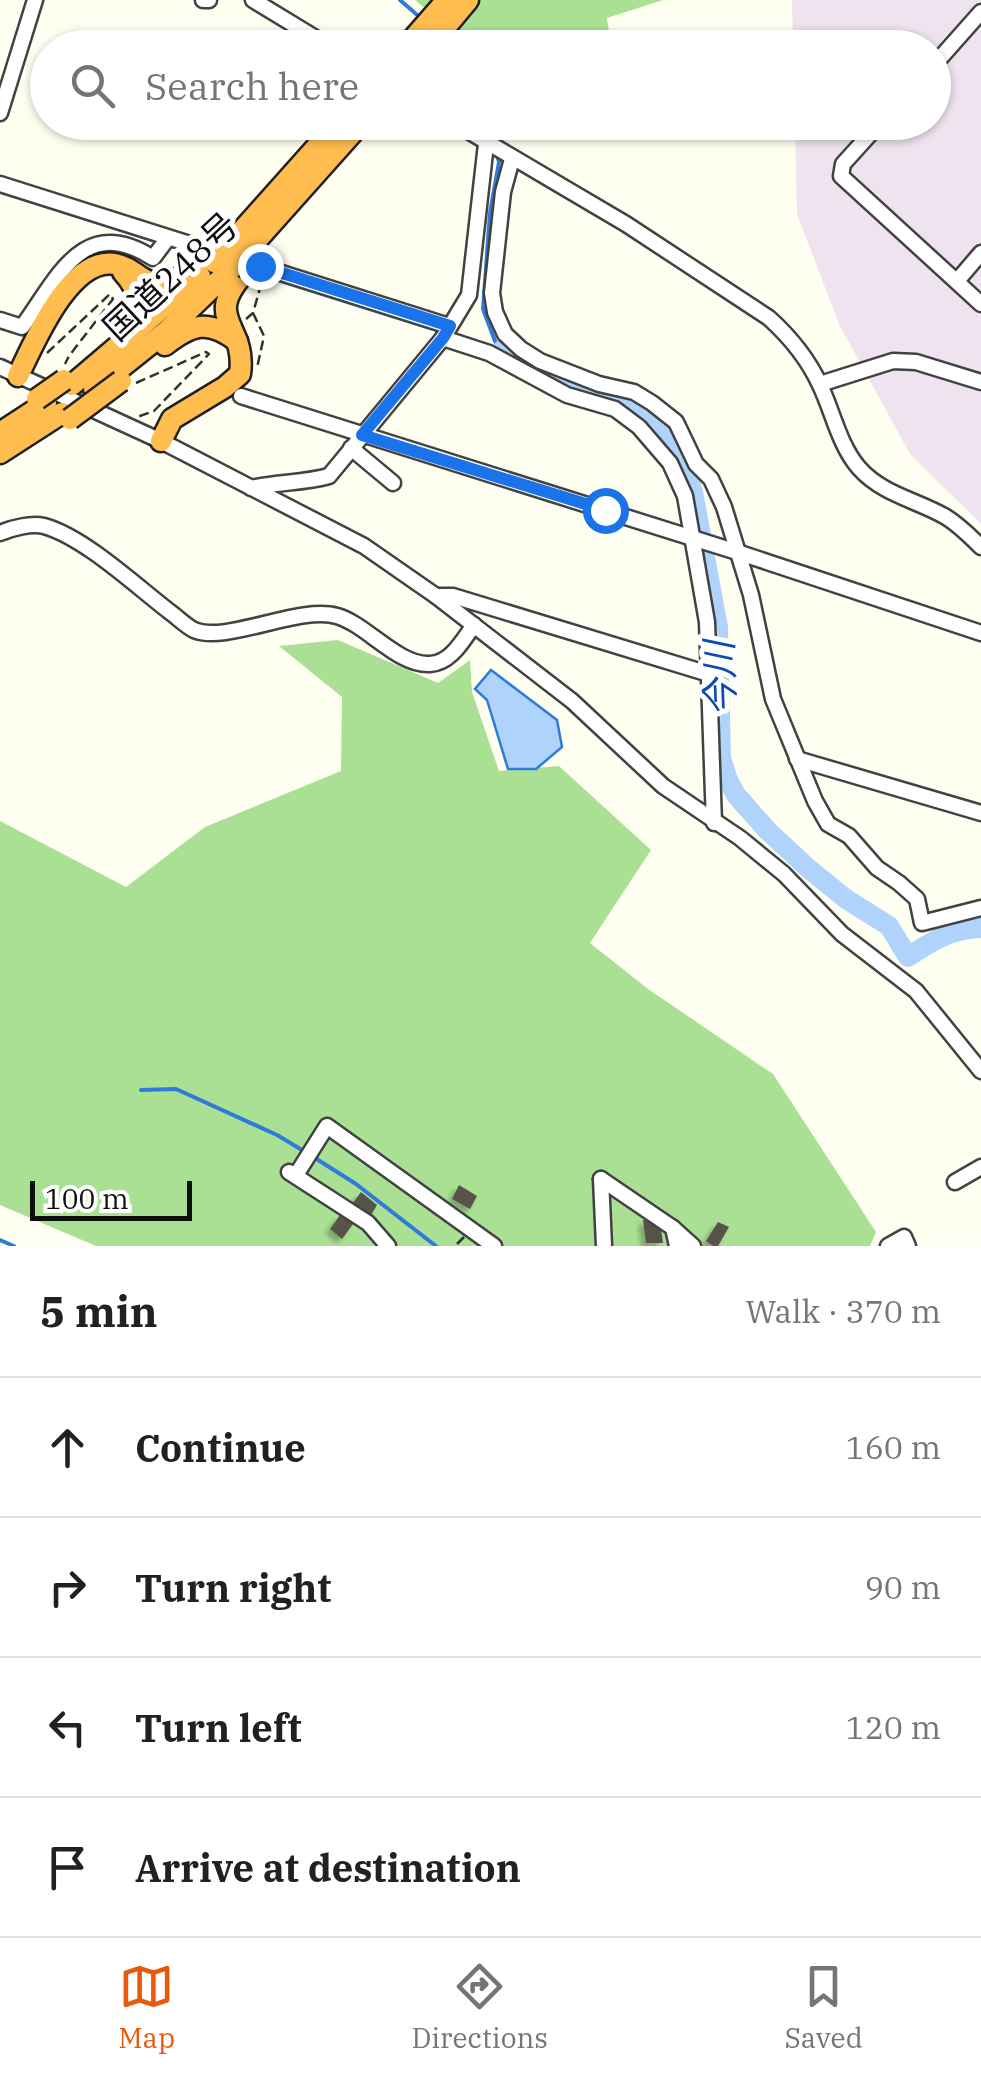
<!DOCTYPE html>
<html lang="en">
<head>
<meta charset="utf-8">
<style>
  body { margin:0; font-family:"IBM Plex Serif","Noto Sans JP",serif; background:#f6f6f6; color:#202124 }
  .scale { position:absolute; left:30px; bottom:25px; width:162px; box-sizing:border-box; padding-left:10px; border:5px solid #0f0f0f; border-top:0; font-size:28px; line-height:35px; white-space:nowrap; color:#0f0f0f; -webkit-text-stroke:8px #fff; paint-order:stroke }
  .stop { position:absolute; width:30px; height:30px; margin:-22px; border:8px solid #1a73e8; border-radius:50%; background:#fff }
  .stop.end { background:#1a73e8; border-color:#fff; box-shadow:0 2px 10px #0008 }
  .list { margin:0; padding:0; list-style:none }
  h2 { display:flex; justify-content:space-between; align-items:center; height:130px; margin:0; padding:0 40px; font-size:42px }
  h2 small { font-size:32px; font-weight:400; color:#757577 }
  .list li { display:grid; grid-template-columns:65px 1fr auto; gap:30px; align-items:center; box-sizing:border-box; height:140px; padding:0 40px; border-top:2px solid #e0e0e0 }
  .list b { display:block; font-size:38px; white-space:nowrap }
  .list em { font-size:32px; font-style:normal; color:#757577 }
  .icon { flex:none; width:55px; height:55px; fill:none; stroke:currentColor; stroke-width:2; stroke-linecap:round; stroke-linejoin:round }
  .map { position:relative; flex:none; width:981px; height:1246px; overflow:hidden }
  .search { position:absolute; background:#fff; box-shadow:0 2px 8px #0004; left:30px; right:30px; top:30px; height:110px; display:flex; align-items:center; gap:25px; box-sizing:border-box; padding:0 35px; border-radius:55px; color:#757577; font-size:38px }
  .sheet { height:690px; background:#fff }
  nav { display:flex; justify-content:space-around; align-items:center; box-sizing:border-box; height:140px; border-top:2px solid #e0e0e0; background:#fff; font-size:28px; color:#757577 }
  nav a { display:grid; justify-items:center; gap:5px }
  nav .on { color:#ea580c }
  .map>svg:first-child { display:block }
  .industrial { fill:#eee3ee }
  .forest { fill:#aae094 }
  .water { fill:#b0d3fc; stroke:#307bda; stroke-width:2.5 }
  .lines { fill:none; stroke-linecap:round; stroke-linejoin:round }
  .stream { stroke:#307bda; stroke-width:4 }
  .river { stroke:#b0d3fc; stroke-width:20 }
  .building { fill:#59524a; filter:url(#shadow) }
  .minor-casing { stroke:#424242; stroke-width:19 }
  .highway-casing { stroke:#202020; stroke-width:25 }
  .path { stroke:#313131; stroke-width:2.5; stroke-dasharray:10 5; stroke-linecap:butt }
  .minor { stroke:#fff; stroke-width:14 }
  .highway { stroke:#ffbc4f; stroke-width:20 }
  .highway-bridge-casing { stroke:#202020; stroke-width:25; stroke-linecap:butt }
  .highway-bridge { stroke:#ffbc4f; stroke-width:20 }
  .route { stroke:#1a73e8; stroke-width:12 }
  .labels { text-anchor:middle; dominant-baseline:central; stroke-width:10; stroke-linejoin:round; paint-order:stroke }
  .street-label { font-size:35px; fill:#0f0f0f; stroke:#fff }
  .water-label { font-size:38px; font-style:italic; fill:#0b4dae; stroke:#fff }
</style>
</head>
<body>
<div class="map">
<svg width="981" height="1246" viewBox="0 0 981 1246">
  <defs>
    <filter id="shadow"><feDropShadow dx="-4.5" dy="4.5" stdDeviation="2.5" flood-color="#0004"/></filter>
  </defs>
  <rect width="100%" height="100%" fill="#fffff1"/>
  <!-- industrial -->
  <path class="industrial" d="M792 0H981V524L910 454 839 324 797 214 795 123 934 122V48L793 47Z"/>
  <!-- forest -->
  <g class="forest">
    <path d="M415 0H663L607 18 611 48 459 47 456 35Z"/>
    <path d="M338 640 438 683 470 660 472 692 499 771 559 766 651 850 590 943 648 989 773 1074 876 1232 870 1246H96L0 1205V821L126 887 205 827 341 771 342 697 279 646Z"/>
  </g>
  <!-- water -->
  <path class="water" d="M491 670 557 720 562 747 536 769H508L487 700 475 689Z"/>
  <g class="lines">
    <!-- stream -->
    <g class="stream">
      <path d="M400 0 423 20"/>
      <path d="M446 39 451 48"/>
      <path d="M477 122 494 140"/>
      <path d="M497 154 499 162 490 213 483 309 495 341 502 350"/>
      <path d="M0 191 159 242"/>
      <path d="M168 245 197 254"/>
      <path d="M249 271 440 331"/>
      <path d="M141 1090 176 1089 277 1135 307 1153"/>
      <path d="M315 1158 356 1184 436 1246"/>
      <path d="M0 1240 14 1246"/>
    </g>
    <!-- river -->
    <path class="river" d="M502 350 527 367 633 413 658 430 684 462 693 492 718 627 721 758 728 780 736 795 767 830 809 869 846 899 889 926 908 957C932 941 951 929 981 928"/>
  </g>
  <!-- building -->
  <g class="building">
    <path d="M459 1185 477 1196 470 1209 452 1199Z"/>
    <path d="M361 1192 377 1205 371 1215 353 1203Z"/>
    <path d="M340 1215 353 1224 342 1239 330 1229Z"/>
    <path d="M643 1220 660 1221 663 1243H646Z"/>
    <path d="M718 1222 729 1227 718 1246H713L706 1241Z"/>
  </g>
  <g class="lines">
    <!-- minor casing -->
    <g class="minor-casing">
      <g id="minor">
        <path d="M203 0H209"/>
        <path d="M253 0 332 48"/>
        <path d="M934 65 981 12"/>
        <path d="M0 113 35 0"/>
        <path d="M453 122 626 224 769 318C790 337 808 359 820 385 833 412 839 445 859 468 883 495 917 500 946 517 959 525 970 536 981 547"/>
        <path d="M881 122 843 164 841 176 981 304"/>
        <path d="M512 159 503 192 492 293 495 312 505 334 521 349 540 361 599 384 634 392 652 403 676 422 696 464 711 479 724 507 751 595 773 699 815 801 828 824 849 836 877 868 899 883 917 899 922 923 981 908"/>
        <path d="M0 184 449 326"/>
        <path d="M957 281 981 253"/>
        <path d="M0 320 22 327C58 278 83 213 153 258L168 238"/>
        <path d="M443 338 489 353 567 395 615 409 639 427 670 463 685 496 707 622 714 823"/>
        <path d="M0 367 161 441 364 546 436 596 572 701 663 786 740 838 784 874 842 934 916 991 981 1071"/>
        <path d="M820 384 893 361 916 362 981 382"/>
        <path d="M241 396 737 552 981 633"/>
        <path d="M351 448 393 483"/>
        <path d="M251 488C277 482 304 483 329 476L443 338 469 295 486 144"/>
        <path d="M0 533C12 528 31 523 44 526 84 537 136 586 170 612 177 617 186 626 194 630 226 644 299 605 337 616 366 624 398 666 430 664 451 663 463 640 474 625"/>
        <path d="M436 596H453L709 674"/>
        <path d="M797 759 981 813"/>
        <path d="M289 1172 368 1223 388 1246"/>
        <path d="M296 1175 327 1126 494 1246"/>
        <path d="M601 1179 673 1228 677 1246"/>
        <path d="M601 1179 604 1246"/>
        <path d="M955 1182 981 1167"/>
        <path d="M673 1228 693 1246"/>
        <path d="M888 1246 904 1237 908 1246"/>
      </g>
    </g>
    <!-- highway casing -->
    <g class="highway-casing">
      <g id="highway">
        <path d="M405 48 447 0"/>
        <path d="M428 48 468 0"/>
        <path d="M122 333C143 312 143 294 123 272"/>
        <path d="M165 345C192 324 208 319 237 341"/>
        <path d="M18 376C34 343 70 256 115 264 126 266 133 272 142 278 166 293 187 274 204 259"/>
        <path d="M72 385 200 276"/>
        <path d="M94 389 168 330 230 270"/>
        <path d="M0 433 46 403"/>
        <path d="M161 441 172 419 225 387 240 374C247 323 202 321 244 273"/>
        <path d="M0 453 62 413"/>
      </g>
    </g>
    <!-- path -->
    <g class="path">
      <path d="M253 313 264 336 257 368"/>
      <path d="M246 319 253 313 262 281"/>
      <path d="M47 353 110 294 113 299 69 356 65 364"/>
      <path d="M136 383 206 352 209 354 154 411 137 417"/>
      <path d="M457 1244 464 1237"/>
    </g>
    <!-- minor -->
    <use href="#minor" class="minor"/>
    <!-- highway -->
    <use href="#highway" class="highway"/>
    <!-- highway-bridge casing -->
    <g class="highway-bridge-casing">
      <g id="highway-bridge">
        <path d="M214 262 339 122"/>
        <path d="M230 270 362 122"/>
        <path d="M37 399 64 380"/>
        <path d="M70 419 121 381"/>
      </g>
    </g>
    <!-- highway-bridge -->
    <use href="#highway-bridge" class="highway-bridge"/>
  </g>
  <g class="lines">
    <!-- route -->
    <path class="route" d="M260 266 450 326 443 338 362 435 605 510"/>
  </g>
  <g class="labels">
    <!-- street labels -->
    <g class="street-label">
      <text transform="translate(170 276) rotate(-43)">国道248号</text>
    </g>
    <!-- water labels -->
    <g class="water-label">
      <text transform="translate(719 679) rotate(-92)">今川</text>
    </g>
  </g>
</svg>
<div class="scale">100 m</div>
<div class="stop" style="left:605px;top:510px"></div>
<div class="stop end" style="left:260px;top:266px"></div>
<div class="search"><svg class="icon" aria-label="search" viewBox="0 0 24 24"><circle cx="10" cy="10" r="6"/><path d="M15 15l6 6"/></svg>Search here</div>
</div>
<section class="sheet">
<h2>5 min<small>Walk · 370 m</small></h2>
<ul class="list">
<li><svg class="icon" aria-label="ahead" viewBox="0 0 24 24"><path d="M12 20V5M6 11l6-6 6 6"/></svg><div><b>Continue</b></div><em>160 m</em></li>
<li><svg class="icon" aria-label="right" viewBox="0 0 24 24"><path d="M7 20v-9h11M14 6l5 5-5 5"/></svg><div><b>Turn right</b></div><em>90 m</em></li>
<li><svg class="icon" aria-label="left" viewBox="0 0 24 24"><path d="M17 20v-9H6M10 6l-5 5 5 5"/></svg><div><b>Turn left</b></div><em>120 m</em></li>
<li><svg class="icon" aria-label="arrive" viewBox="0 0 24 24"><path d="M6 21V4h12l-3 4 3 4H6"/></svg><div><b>Arrive at destination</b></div></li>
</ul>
</section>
<nav>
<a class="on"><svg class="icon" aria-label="map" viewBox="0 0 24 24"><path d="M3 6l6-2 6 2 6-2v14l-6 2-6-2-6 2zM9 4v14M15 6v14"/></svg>Map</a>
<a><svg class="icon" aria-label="directions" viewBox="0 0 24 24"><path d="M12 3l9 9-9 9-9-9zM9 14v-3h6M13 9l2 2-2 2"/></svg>Directions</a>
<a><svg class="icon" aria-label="saved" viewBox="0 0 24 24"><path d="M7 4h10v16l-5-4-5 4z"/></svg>Saved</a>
</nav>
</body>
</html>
